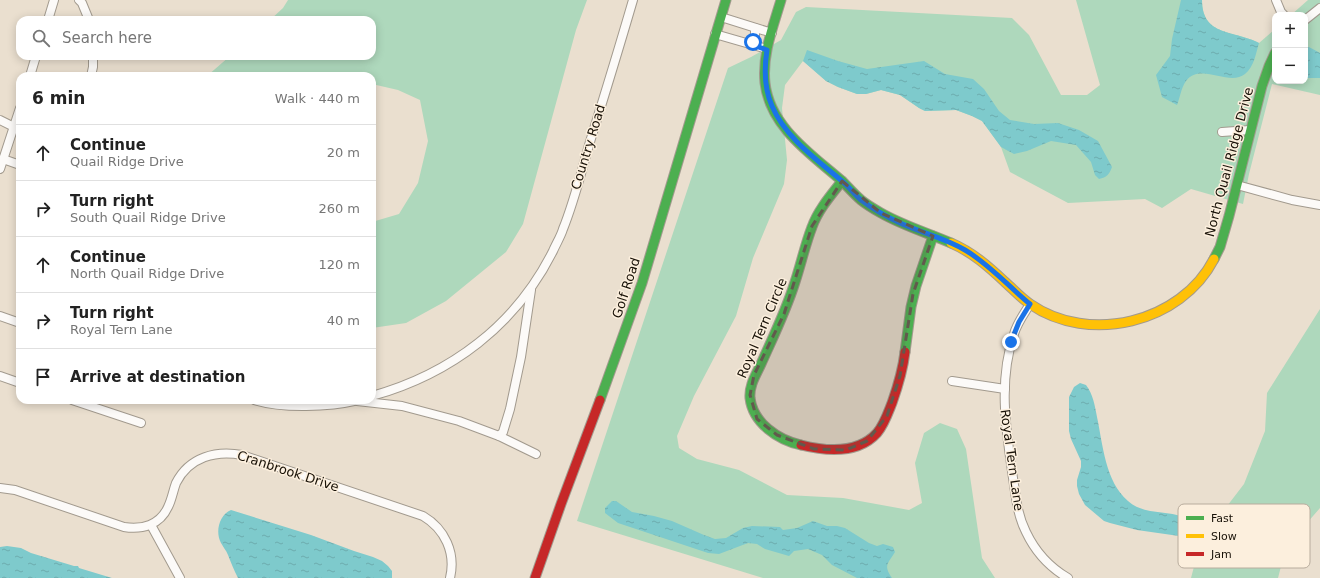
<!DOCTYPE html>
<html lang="en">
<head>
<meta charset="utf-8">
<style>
  body { margin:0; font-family:"DejaVu Sans",sans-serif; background:#f2f2f2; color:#222 }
  .controls { position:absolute; right:12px; top:12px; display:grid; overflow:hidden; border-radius:8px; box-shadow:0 2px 10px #0003 }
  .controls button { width:36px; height:36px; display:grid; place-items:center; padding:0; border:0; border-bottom:1px solid #e0e0e0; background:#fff; color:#222; font:20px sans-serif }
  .stop { position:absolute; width:12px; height:12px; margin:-9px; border:3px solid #1a73e8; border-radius:50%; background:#fff }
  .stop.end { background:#1a73e8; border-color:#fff; box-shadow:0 1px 4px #0008 }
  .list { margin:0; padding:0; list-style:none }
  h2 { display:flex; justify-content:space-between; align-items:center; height:52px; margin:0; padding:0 16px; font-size:17px }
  h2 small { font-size:13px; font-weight:400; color:#767676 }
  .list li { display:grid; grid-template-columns:26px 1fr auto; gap:12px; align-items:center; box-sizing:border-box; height:56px; padding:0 16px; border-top:1px solid #e0e0e0 }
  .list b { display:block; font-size:15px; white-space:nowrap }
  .list p { margin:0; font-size:13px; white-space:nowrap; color:#767676 }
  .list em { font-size:13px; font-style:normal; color:#767676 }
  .icon { flex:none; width:22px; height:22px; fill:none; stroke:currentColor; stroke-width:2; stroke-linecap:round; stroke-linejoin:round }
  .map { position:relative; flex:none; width:1320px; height:578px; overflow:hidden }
  .search { position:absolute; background:#fff; box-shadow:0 2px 10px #0003; left:16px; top:16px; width:360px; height:44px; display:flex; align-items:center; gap:10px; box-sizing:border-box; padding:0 14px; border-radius:12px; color:#767676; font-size:15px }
  .panel { position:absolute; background:#fff; box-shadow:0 2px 10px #0003; left:16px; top:72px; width:360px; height:332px; border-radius:12px }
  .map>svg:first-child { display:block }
  .grass { fill:#aed8bc }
  .water { fill:url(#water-ripples) }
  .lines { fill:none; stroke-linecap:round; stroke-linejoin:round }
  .street-casing { stroke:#a29a8e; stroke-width:10 }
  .fast-casing { stroke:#a29a8e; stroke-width:11 }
  .slow-casing { stroke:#a29a8e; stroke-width:11 }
  .jam-casing { stroke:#a29a8e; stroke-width:11 }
  .street { stroke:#fcfaf8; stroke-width:8 }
  .fast { stroke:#4caf50; stroke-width:9 }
  .slow { stroke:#ffc107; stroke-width:9 }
  .jam { stroke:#c62828; stroke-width:9 }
  .route { stroke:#1a73e8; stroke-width:5 }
  .marked { fill:#62594d; fill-opacity:0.2; stroke:#62594d; stroke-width:3; stroke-dasharray:8 5; stroke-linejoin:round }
  .labels { text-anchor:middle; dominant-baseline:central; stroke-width:3; stroke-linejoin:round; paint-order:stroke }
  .street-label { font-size:13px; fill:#181107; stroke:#fcefdd }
  .key { fill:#fcefdd; stroke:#b8ac9d; stroke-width:1 }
  .key-label { font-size:11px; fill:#181107 }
</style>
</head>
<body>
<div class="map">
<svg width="1320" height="578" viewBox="0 0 1320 578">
  <defs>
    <pattern id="water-ripples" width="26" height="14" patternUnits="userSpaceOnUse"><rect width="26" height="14" fill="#7ecacc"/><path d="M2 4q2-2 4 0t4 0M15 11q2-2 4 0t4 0" fill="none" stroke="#6cacae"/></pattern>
  </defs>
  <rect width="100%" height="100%" fill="#eadfcf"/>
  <!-- grass -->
  <g class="grass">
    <path d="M288 0H587L576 30 523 224 506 252 446 301 406 323 372 328V222L399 214 418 183 428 141 420 100 398 90 372 84V76H207L230 56H372V20H270L283 8Z"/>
    <path d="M1076 0H1202C1202 37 1235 30 1259 43L1275 29V81H1305V15H1291L1308 0H1320V95L1272 84 1249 174 1243 204 1191 189 1162 208 1145 199 1068 203 1010 172 1001 147 982 121 972 116 956 110 925 111 919 108 900 95 881 90 866 94H857L838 87 826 81 803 61 785 85 782 108 787 160 784 184 753 258 736 316 694 396 677 436 679 448 697 459 739 470 787 495 843 498 909 510 922 503 915 463 924 433 940 423 957 429 966 449 982 558 995 578H763L577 521 728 68 751 57 781 40 796 12 806 7 1012 18 1029 35 1061 95H1087L1100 85Z"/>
    <path d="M1320 309V508L1286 547 1278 578H1191L1201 540 1244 484 1265 431 1267 393Z"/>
  </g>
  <!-- water -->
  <g class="water">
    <path d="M1181 0H1202C1202 37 1235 30 1259 43 1256 53 1254 67 1245 74 1229 87 1201 62 1186 81 1181 88 1180 98 1177 105L1162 97 1156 75 1170 56 1172 39Z"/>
    <path d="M1309 47 1320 53V78H1305V48Z"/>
    <path d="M807 50 838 61 867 69 924 61 945 74 973 79 984 89 999 111 1010 120 1034 124 1058 123 1079 130 1098 141 1112 167C1109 175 1107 177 1099 179L1095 175 1091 162 1076 145 1051 141 1027 151 1014 154 1001 147 982 121 972 116 956 110 925 111 919 108 900 95 881 90 866 94H857L838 87 826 81 803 61Z"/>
    <path d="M1080 383 1086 385C1093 394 1095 406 1097 417 1103 445 1105 481 1128 501 1143 515 1166 510 1183 517 1192 521 1192 531 1186 537L1137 530 1110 523 1104 521 1085 505 1079 494 1077 486V480L1081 467V461L1071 439 1069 431V397L1074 387Z"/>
    <path d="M612 501H616L632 512 654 516 672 521 704 535 715 539 726 538 743 528 752 526 780 527 783 530 797 528 813 521 827 526H837L845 528 869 543 877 546 883 544 893 547 895 552C888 564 883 565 892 578H857L832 565 822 555 808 549 794 551 789 556 765 549 757 544 748 543 719 554 708 553 618 523 605 513V508Z"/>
    <path d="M231 510 311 535 354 551 373 557 382 561 388 566 392 571V578H238C234 570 231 563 228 555 226 550 223 547 221 543 215 532 219 515 231 510Z"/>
    <path d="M7 546 21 548 31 553 74 566H78L79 568 112 578H0V547Z"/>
  </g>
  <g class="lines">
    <!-- street casing -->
    <g class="street-casing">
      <g id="street">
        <path d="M79 0 82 3 89 20"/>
        <path d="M1276 0 1281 12 1284 15"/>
        <path d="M721 17 772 33"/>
        <path d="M48 20 54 0"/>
        <path d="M1305 20 1320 8"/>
        <path d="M715 34 767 49"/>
        <path d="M750 45 755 36V28"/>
        <path d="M30 76 36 56"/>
        <path d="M91 76 93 67V56"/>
        <path d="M0 120 14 127"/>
        <path d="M1222 132 1250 130"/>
        <path d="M3 159 20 165"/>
        <path d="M0 169 20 108"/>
        <path d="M1237 185 1292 200 1320 205"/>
        <path d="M1030 304C1024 314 1017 323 1014 334 998 381 1006 430 1013 478 1016 497 1017 514 1026 532 1035 551 1049 567 1068 578"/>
        <path d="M0 316 20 323"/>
        <path d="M0 376 20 383"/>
        <path d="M952 381 1005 389"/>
        <path d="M372 396C451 374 516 325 553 251 556 244 561 236 563 229 574 202 581 173 589 145 604 97 619 48 633 0"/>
        <path d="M72 400 141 423"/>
        <path d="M254 400C284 409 328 407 359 400"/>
        <path d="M357 401 402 406 459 421 499 436 536 454"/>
        <path d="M499 436 503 432 510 409 521 357 531 290"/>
        <path d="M0 488 15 490 124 527C142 530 160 525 168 507 172 499 173 491 176 483 189 457 216 450 242 455L423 516C445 529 456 553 450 578"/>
        <path d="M151 525 180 578"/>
      </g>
    </g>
    <!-- fast casing -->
    <g class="fast-casing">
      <g id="fast">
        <path d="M781 0C773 27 762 54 765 83 770 127 811 154 842 181 848 187 854 194 861 200 867 205 874 209 881 213 904 226 928 233 951 243"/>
        <path d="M1214 259 1220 247 1229 216 1262 86 1269 66 1275 53"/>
        <path d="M905 352 911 307 916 286 933 236"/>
        <path d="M600 400 642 283 726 0"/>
        <path d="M801 445C778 440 753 423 750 398 749 385 756 375 761 364 773 337 786 311 795 282 801 264 805 245 812 227 818 210 831 195 842 181"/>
      </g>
    </g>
    <!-- slow casing -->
    <g class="slow-casing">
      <path id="slow" d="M951 243C972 252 988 266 1005 282 1013 289 1021 298 1030 304 1089 345 1181 323 1214 259"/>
    </g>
    <!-- jam casing -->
    <g class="jam-casing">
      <g id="jam">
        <path d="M801 445C825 451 858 454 877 433 884 425 888 413 892 403 898 386 903 369 905 352"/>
        <path d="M535 578 561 504 600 400"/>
      </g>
    </g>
    <!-- street -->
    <use href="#street" class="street"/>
    <!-- fast -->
    <use href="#fast" class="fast"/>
    <!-- slow -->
    <use href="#slow" class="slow"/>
    <!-- jam -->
    <use href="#jam" class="jam"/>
  </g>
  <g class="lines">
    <!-- route -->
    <path class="route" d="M753 42 750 44 767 50C764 69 764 88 772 106 785 137 816 159 842 181 849 187 854 194 861 200 873 209 887 217 900 223 922 233 945 238 965 250 989 264 1008 286 1030 304L1019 322 1011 342"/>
  </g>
  <!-- marked area -->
  <path class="marked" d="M842 181 881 213 933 236 913 294 900 376 887 416 867 441 846 450 814 449 777 435 757 419 750 395 754 375 784 314 812 226Z"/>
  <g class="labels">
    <!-- street labels -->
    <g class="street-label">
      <text transform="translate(588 147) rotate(-73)">Country Road</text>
      <text transform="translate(1229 162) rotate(-75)">North Quail Ridge Drive</text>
      <text transform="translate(626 288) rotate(-72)">Golf Road</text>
      <text transform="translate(762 328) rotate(-67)">Royal Tern Circle</text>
      <text transform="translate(1012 460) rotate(82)">Royal Tern Lane</text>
      <text transform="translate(288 471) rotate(18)">Cranbrook Drive</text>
    </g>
  </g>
  <!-- legend -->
  <rect x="1178" y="504" width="132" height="64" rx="6" class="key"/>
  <rect x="1186" y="516" width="18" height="4" fill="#4caf50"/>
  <rect x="1186" y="534" width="18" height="4" fill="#ffc107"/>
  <rect x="1186" y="552" width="18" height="4" fill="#c62828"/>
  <g class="key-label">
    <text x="1211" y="522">Fast</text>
    <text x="1211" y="540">Slow</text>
    <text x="1211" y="558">Jam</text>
  </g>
</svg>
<div class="controls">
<button>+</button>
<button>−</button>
</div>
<div class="stop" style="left:753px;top:42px"></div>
<div class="stop end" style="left:1011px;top:342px"></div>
<div class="search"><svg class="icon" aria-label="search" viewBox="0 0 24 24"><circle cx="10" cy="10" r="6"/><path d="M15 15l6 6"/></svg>Search here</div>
<section class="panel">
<h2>6 min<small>Walk · 440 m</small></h2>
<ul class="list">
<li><svg class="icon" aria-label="ahead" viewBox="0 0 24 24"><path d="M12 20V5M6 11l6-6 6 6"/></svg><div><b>Continue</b><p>Quail Ridge Drive</p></div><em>20 m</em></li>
<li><svg class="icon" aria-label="right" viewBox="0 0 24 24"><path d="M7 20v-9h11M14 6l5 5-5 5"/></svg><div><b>Turn right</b><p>South Quail Ridge Drive</p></div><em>260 m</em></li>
<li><svg class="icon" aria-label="ahead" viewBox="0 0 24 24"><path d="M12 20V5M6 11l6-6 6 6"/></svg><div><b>Continue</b><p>North Quail Ridge Drive</p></div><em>120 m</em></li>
<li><svg class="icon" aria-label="right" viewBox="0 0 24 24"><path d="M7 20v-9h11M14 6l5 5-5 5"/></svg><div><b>Turn right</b><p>Royal Tern Lane</p></div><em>40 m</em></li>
<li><svg class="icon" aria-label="arrive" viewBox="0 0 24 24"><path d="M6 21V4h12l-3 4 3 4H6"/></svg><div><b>Arrive at destination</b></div></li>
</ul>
</section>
</div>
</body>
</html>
